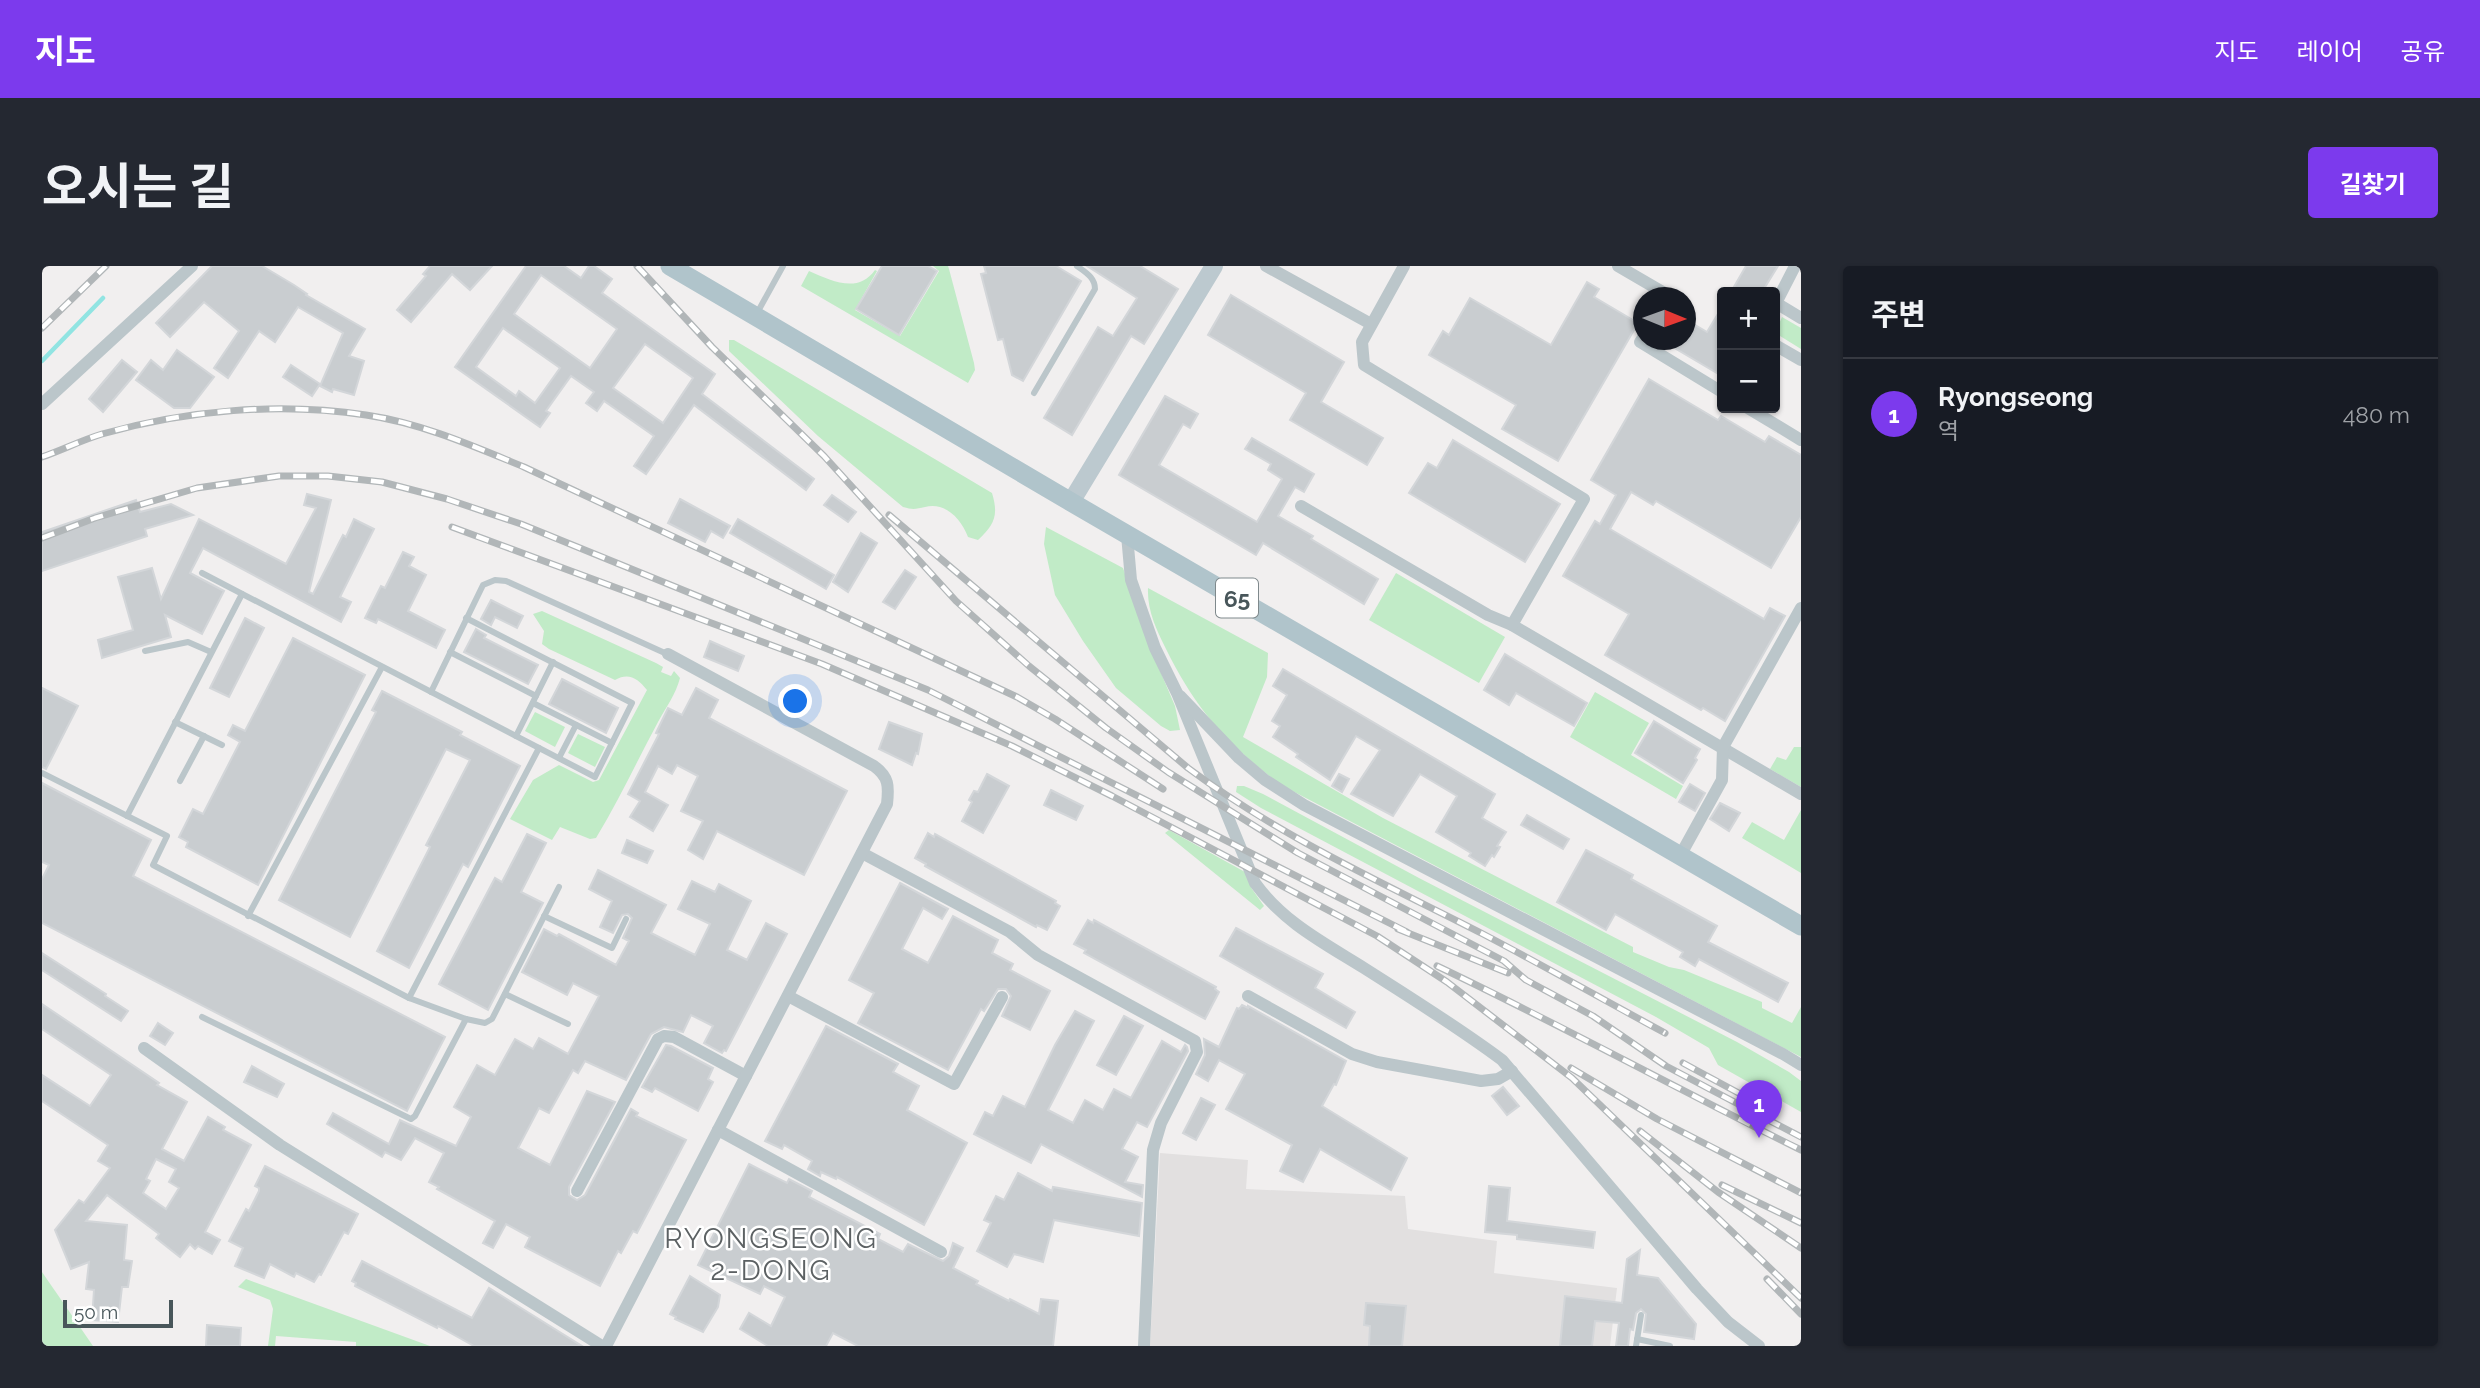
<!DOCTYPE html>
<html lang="ko">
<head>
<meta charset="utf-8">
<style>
  body { margin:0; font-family:Raleway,"Noto Sans KR",sans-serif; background:#242831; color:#f1f3f6 }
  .controls { position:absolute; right:21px; top:21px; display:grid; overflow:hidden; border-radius:7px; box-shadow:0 2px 5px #0004 }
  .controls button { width:63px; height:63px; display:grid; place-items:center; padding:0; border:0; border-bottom:2px solid #363941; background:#171b24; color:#f1f3f6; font:35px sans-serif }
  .compass { position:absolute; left:1591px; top:21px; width:63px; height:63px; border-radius:50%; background:#171b24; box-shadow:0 2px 5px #0004; rotate:91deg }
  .scale { position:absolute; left:21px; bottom:18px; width:110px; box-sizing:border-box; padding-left:7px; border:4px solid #48565a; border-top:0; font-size:19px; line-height:24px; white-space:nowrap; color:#48565a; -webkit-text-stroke:5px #fff; paint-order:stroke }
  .you { position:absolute; left:754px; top:436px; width:24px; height:24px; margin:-18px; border:5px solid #fff; border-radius:50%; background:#1a73e8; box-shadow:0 0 0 10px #1a73e833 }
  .badge { display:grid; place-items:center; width:46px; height:46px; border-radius:50%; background:#7c3aed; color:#fff; font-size:23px; font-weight:700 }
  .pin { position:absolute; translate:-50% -58px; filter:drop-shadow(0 2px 4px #0008) }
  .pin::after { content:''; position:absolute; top:37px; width:24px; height:21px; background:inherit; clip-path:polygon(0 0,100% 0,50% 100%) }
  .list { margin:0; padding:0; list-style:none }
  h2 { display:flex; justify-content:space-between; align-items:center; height:91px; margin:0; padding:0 28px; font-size:30px }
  h2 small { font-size:23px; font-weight:400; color:#9ea1a6 }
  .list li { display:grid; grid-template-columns:46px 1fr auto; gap:21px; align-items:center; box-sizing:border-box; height:112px; padding:0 28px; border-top:2px solid #363941 }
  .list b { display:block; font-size:26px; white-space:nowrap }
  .list p { margin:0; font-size:23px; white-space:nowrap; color:#9ea1a6 }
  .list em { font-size:23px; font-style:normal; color:#9ea1a6 }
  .map { position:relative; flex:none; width:1759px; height:1080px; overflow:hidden; border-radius:7px }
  header { display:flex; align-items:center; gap:42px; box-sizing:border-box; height:98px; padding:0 35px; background:#7c3aed; color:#fff }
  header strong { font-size:33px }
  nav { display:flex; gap:38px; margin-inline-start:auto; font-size:24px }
  .intro { display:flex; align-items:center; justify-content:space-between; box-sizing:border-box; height:168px; padding:0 42px }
  h1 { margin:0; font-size:49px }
  .button { padding:18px 32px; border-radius:7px; background:#7c3aed; color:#fff; font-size:24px; font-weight:700 }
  main { display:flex; gap:42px; padding:0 42px }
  aside { flex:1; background:#171b24; border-radius:7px; box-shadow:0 2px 5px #0004 }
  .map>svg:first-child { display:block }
  .education { fill:#e2e0e0 }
  .green { fill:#c1ebc7 }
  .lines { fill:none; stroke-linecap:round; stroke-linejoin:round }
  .stream { stroke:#91e4e2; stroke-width:4.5 }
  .building { fill:#c9cdd0; stroke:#d3d6d9; stroke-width:2; fill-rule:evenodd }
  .lane { stroke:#bbc6ca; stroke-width:6 }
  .street { stroke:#bbc6ca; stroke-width:12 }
  .secondary { stroke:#bcc9cf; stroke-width:18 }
  .primary { stroke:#b0c4cb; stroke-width:19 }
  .rail-casing { stroke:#b1b6b8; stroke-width:7 }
  .rail { stroke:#fff; stroke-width:4.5; stroke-dasharray:13; stroke-linecap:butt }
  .labels { text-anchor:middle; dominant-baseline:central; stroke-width:5; stroke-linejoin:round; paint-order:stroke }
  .shield { fill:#fff; stroke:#7f898c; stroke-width:2 }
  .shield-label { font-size:23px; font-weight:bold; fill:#48565a }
  .quarter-label { font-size:28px; letter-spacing:2px; fill:#5c6163; stroke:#fff }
</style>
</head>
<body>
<header>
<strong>지도</strong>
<nav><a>지도</a><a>레이어</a><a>공유</a></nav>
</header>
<div class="intro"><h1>오시는 길</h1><a class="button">길찾기</a></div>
<main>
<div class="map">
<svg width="1759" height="1080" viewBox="0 0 1759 1080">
  <rect width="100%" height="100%" fill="#f1efef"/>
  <!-- education -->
  <path class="education" d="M1118 887 1206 894 1204 923 1363 930 1366 963 1455 975 1452 1007 1575 1022 1568 1080H1108Z"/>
  <!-- green -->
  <g class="green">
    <path d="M891 0H906L907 3 932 97 933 104 926 117 759 20 767 5C790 15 816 28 833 4L835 5 813 44 858 70 897 5Z"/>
    <path d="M1740 51 1759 62V83L1733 67Z"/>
    <path d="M687 74H692L950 227C957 250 952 259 936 274L926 271C919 253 904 236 883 241 874 243 871 244 861 241L776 170 687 85Z"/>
    <path d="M1004 261 1081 302 1110 386 1133 440 1138 464 1128 465 1119 460 1074 422 1041 375 1013 329 1002 278Z"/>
    <path d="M1354 307 1463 371 1437 417 1327 354Z"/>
    <path d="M1106 322 1226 387 1225 411 1201 471 1341 552 1591 681V686L1627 701 1642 704 1720 736V742L1750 757 1759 741V791L1239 519C1186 479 1154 444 1124 383 1114 363 1105 344 1106 322Z"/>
    <path d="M500 345 614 397 621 401 619 406 629 410 632 405 638 412C634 428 624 441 616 456 595 495 577 534 554 572L548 573 518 561 510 574 468 553 491 514 517 499 551 516 557 514 605 424C596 413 587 406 573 414L507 383 500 378 502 365 491 348Z"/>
    <path d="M1553 426 1607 457 1589 489 1641 520 1634 533 1528 471Z"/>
    <path d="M493 446 523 461 513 481 483 465Z"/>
    <path d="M536 468 563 481 553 501 526 487Z"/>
    <path d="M1752 481H1759V521L1728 503 1735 491 1744 494Z"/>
    <path d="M1195 520H1202L1221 528 1377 612 1695 776 1747 806 1759 815V846L1676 799 1667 782 1614 751 1219 542 1194 526Z"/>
    <path d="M1759 544V607L1700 572 1710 556 1742 574Z"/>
    <path d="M1127 564 1203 606 1210 623 1222 640 1218 644 1123 567Z"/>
    <path d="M0 1006 51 1080H0Z"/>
    <path d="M204 1013 388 1080H314V1076L234 1070 233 1080H226L231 1043 228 1034 196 1021Z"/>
  </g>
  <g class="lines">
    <!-- stream -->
    <path class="stream" d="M0 95 61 32"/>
  </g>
  <!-- building -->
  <g class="building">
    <path d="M170 0H220L252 19 265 28 264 29 323 63 307 90 322 95 312 129 291 123 290 126 278 120 301 67 256 41 233 76 217 65 186 112 172 102 197 65 162 36 128 71 114 57Z"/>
    <path d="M388 0H450L428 24 410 8 369 56 355 44 384 10 381 8Z"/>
    <path d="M484 0H522L539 12 547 0H552L570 13 560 27 673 108 660 128 772 213 764 224 652 139 604 208 592 200 612 170 562 135 555 145 544 137 552 126 529 110 504 145 508 147 498 161 413 101ZM499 9 575 63 548 102 472 48ZM461 62 518 102 493 137 477 125 474 130 434 101ZM603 78 651 112 621 157 571 122Z"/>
    <path d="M840 0H886L895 5 857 69 814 43Z"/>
    <path d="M942 0H1014L1039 15 981 115 970 109 961 73 956 74 939 8 944 7Z"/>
    <path d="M1045 0H1098L1136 23 1102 78 1089 70 1030 169 1002 152 1056 61 1071 70 1095 32Z"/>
    <path d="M1704 0H1736L1720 26H1689Z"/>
    <path d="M1545 16 1557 23 1552 31 1596 57 1516 195 1460 163 1474 139 1387 89 1401 65 1407 69 1428 32 1509 79Z"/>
    <path d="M1189 29 1302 96 1279 136 1341 172 1325 199 1248 154 1264 127 1166 69Z"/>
    <path d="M1680 41V110L1619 74H1643V53L1665 66Z"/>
    <path d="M135 84 172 111 148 142H132L94 114 109 94 121 104Z"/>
    <path d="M80 94 95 106 61 146 47 133Z"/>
    <path d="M249 99 278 118 270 130 241 111Z"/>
    <path d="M1607 113 1676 154 1679 150 1723 176 1727 170 1759 189V251L1729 302 1614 235 1611 239 1589 226 1568 263 1722 353 1728 342 1743 350 1683 455 1661 442 1659 444 1563 389 1587 348 1521 310 1553 255 1558 258 1574 229 1549 214Z"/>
    <path d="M1123 130 1156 148 1148 162 1141 158 1117 199 1215 256 1240 213 1226 204 1229 198 1203 183 1210 172 1272 208 1262 226 1253 221 1236 250 1271 270 1269 273 1336 313 1322 338 1221 277 1214 289 1077 209Z"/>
    <path d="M1411 174 1518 238 1483 296 1367 227 1386 197 1395 202Z"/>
    <path d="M265 228 289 234 267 326 271 328 301 269 304 271 312 253 332 263 298 331 309 336 299 356 161 282 148 307 182 325 160 368 123 349 129 371 60 392 56 374 91 364 76 311 110 302 119 333 157 253 244 298 274 242 262 239Z"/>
    <path d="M790 229 814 246 806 256 782 239Z"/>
    <path d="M638 233 688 260 681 272 669 265 663 276 626 257Z"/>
    <path d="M94 234 98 246 129 238 151 249 103 263 105 270 0 305V266Z"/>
    <path d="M696 253 792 309 784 323 688 267Z"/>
    <path d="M819 267 835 277 806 326 791 316Z"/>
    <path d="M361 286 372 291 367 300 384 309 366 345 403 364 394 382 336 353 334 357 323 352 339 320 343 322Z"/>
    <path d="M863 304 874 311 853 343 841 336Z"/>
    <path d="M449 334 481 350 475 362 453 351 449 359 439 353Z"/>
    <path d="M203 352 222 362 187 431 168 422Z"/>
    <path d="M434 363 444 369 442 372 496 399 486 418 422 386Z"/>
    <path d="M251 372 323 409 216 619 144 581 146 576 137 571 151 543 161 548 198 476 186 469 191 459 203 465Z"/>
    <path d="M668 375 702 390 696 405 662 391Z"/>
    <path d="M1463 388 1545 437 1532 460 1474 427 1467 439 1442 424Z"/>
    <path d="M1241 403 1453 528 1440 552 1464 566 1455 580 1458 581 1452 591 1450 589 1443 600 1427 590 1429 587 1394 566 1415 530 1378 508 1351 550 1309 528 1338 484 1314 470 1288 514 1254 491 1256 488 1231 471 1238 460 1230 455 1245 429 1231 420Z"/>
    <path d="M520 413 576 442 564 467 507 438Z"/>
    <path d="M0 422 36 440 4 503 0 501Z"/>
    <path d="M654 422 676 434 667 452 805 525 762 609 675 565 661 593 646 584 661 555 639 545 656 510 635 499 630 508 616 500 603 526 626 539 611 565 588 551 598 535 586 528 617 468 614 467 626 442 640 449Z"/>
    <path d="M340 425 420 466 418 469 478 500 426 601 421 598 367 702 335 685 388 581 384 579 428 494 404 483 308 671 237 634 334 446 330 444Z"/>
    <path d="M1612 455 1658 483 1653 492 1655 494 1641 517 1593 487Z"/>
    <path d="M847 456 880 468 876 488 874 487 870 499 837 483Z"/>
    <path d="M945 508 967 520 941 567 920 555 930 536 927 534 932 525 936 526Z"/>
    <path d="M1297 508 1307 513 1300 526 1290 520Z"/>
    <path d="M0 517 109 574 91 610 403 771 365 845 0 657V613L7 599 0 596Z"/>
    <path d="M1648 518 1663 527 1653 545 1637 536Z"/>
    <path d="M1009 524 1041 540 1034 554 1002 539Z"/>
    <path d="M1678 537 1698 547 1687 565 1668 553Z"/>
    <path d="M1485 549 1527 573 1521 583 1479 559Z"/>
    <path d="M886 567 892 571 893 568 1014 635 1013 637 1018 640 1005 664 995 659 994 661 883 600 884 598 873 592Z"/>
    <path d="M485 568 504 577 479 626 501 637 446 744 397 718 453 612 460 616Z"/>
    <path d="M585 574 611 585 605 597 580 587Z"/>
    <path d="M1544 584 1591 609 1589 613 1675 660 1666 676 1746 717 1736 736 1657 693 1653 700 1638 691 1641 686 1573 648 1564 664 1515 636Z"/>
    <path d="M556 604 624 639 609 667 653 689 668 658 636 643 650 615 673 626 677 618 709 635 685 684 705 694 724 657 745 668 684 785 682 784 680 787 662 777 671 760 649 749 641 766 622 761 609 768 584 814 543 795 536 807 531 804 507 847 497 842 476 882 508 899 545 825 573 836 527 921V929L535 934 543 929 589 843 596 847 594 850 644 874 595 967 591 965 579 987 576 985 558 1020 483 981 488 971 464 958 451 982 441 977 453 955 395 923 397 921 387 916 402 887 373 872 359 894 343 886 340 891 285 858 291 847 347 878 358 854 414 880 429 851 412 841 435 799 453 809 473 773 491 783 497 772 526 788 557 730 531 717 525 729 480 706 502 663 515 670 517 668 574 699 587 675 581 672 590 652 586 648 580 649 571 667 558 661 570 635 547 623Z"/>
    <path d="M858 617 906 643 900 653 881 642 860 683 886 697 911 650 956 674 950 687 971 698 968 704 1008 725 988 764 960 750 969 730 964 723H956L942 745 939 743 906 804 816 757 832 727 807 714Z"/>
    <path d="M1046 654 1051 657 1052 654 1174 721 1173 723 1177 726 1163 753 1042 687 1044 684 1032 678Z"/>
    <path d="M1194 662 1281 708 1273 722 1313 746 1304 762 1178 690Z"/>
    <path d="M0 687 64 728 63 730 86 745 79 755 0 704Z"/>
    <path d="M0 738 117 817 115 819 145 836 120 883 142 895 166 851 183 861 181 864 209 879 163 966 178 974 170 988 156 980 153 983 148 978 138 991 114 972 117 968 65 929 44 955 85 959 82 994 90 995 86 1021H80L76 1056 50 1054 52 1024 44 1023 47 996 29 1003 13 964 37 934 42 937 68 902 56 895 66 879 0 835V809L48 840 69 809 0 763ZM114 893 134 903 127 916 137 922 124 943 101 927 108 915 104 913Z"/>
    <path d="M1200 739 1206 742V740L1304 795 1294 819 1292 818 1280 840 1365 892 1349 924 1278 883 1261 916 1238 905 1250 879 1184 843 1203 808 1177 794 1166 815 1154 808 1163 789 1162 773 1177 781 1195 742 1197 743Z"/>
    <path d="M1033 745 1052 755 1006 844 1031 857 1043 834 1061 844 1072 823 1089 832 1120 775 1139 786 1143 779 1145 781 1146 785 1105 861 1095 856 1080 883 1096 891 1083 916 1101 919 1100 931 999 878 989 897 932 868 943 846 951 850 961 830 983 841 1013 779Z"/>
    <path d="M1082 750 1101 760 1074 809 1055 799Z"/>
    <path d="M116 757 131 767 123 779 108 770Z"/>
    <path d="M784 760 856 798 851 806 877 820 865 844 925 877 882 959 795 911 794 913 779 906 778 910 766 903 770 895 742 879 740 883 723 875Z"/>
    <path d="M624 779 629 780 671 802 666 813 671 816 656 845 613 822 610 826 600 821Z"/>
    <path d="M210 800 242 818 235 831 202 816Z"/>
    <path d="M1461 821 1477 840 1465 849 1450 830Z"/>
    <path d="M1159 832 1173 839 1154 874 1141 867Z"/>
    <path d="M707 898 745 917 747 913 770 925 767 931 838 968 836 973 861 986 866 978 901 995 907 990 911 977 921 982 911 1002 936 1015 934 1018 967 1035 968 1033 997 1048 999 1033 1016 1035 1011 1080H816L791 1067 784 1080H726L698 1063 707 1047 729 1060 743 1031 722 1020 718 1028 656 999Z"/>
    <path d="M223 900 316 948 306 968 302 966 279 1009 277 1008 272 1016 254 1007 252 1011 228 998 222 1012 193 1000 201 982 187 975 204 943 207 945 217 925V922L213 920Z"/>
    <path d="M976 907 1010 925 1011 921 1100 937 1097 970 1012 954 1001 996 972 988 965 1001 935 985 949 957 942 954 954 930 962 934Z"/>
    <path d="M1447 920 1468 922 1465 955 1553 966 1551 982 1475 973V969L1443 966Z"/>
    <path d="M1598 984 1595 1009 1616 1012 1654 1058 1652 1073 1602 1066 1604 1048 1599 1043 1594 1047 1591 1064 1588 1063 1586 1080H1574L1577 1057 1553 1055 1550 1080H1518L1523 1030 1580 1037 1585 993Z"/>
    <path d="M320 995 430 1052 447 1022 540 1080H432L396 1060 395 1062 313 1020 314 1017 310 1015Z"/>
    <path d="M648 1010 678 1029 676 1041 661 1066 633 1053 634 1051 628 1048Z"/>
    <path d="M1324 1037 1364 1040 1360 1080H1327L1328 1060 1322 1059Z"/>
    <path d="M165 1059 199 1062 198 1080H164Z"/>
  </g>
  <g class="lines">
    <!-- lane -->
    <g class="lane">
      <path d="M714 49 741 0"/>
      <path d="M992 127 1053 23C1053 11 1043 6 1035 0"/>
      <path d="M160 307 553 511 590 437 424 352"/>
      <path d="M103 385 146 376 169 386"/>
      <path d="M408 386 494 430"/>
      <path d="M389 426 441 319 453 314 464 315 625 388"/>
      <path d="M491 437 570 477"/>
      <path d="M133 456 180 479"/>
      <path d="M474 470 511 396"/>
      <path d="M517 492 534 459"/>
      <path d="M0 507 125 570 111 599 367 732 424 753 443 757 450 753 517 621"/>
      <path d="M138 515 162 470"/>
      <path d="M85 550 200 328"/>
      <path d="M206 650 340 401"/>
      <path d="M502 650 570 682 584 653"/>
      <path d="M463 728 526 758"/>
      <path d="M367 732 497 482"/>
      <path d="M160 751 369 853 373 850 424 753"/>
      <path d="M1595 1073 1628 1080"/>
      <path d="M1594 1080 1599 1049"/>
    </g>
    <!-- street -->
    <g class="street">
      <path d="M1224 0 1329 58"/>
      <path d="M1362 0 1320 76 1322 99 1542 233 1470 359 1759 528"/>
      <path d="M1576 0 1624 28 1622 32"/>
      <path d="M1734 37 1759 52"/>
      <path d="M1733 39 1753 0"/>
      <path d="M1602 70 1598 76 1680 126"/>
      <path d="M1733 79 1759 94"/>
      <path d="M0 138 150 0"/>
      <path d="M1706 142 1759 174"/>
      <path d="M1259 240 1446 349 1470 359"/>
      <path d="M1085 269 1089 314 1113 382 1135 427 1213 617C1241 656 1282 677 1322 702 1369 732 1416 761 1460 794L1655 1023 1686 1056 1717 1080"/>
      <path d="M1138 430 1197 492 1223 514 1262 539 1741 788 1759 799"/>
      <path d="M820 587 968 666 996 689 1153 775 1155 786 1119 857 1111 884 1102 1080"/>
      <path d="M1638 590 1680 514 1681 481 1759 342"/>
      <path d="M746 730 912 818 960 731"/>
      <path d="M1206 730 1310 788 1335 796 1439 815 1456 813 1470 805"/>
      <path d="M102 782 238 879 560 1080"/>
      <path d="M676 864 899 986"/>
      <path d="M535 925 616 773 622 770 632 771 704 810"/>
      <path d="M564 1080 845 538C847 520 847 511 832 500L626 388"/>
    </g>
    <!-- secondary -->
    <path class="secondary" d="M1029 236 1172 0"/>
    <!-- primary -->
    <path class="primary" d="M628 0 1029 236 1759 660"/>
    <!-- rail casing -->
    <g class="rail-casing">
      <g id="rail">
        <path d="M595 0 670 81 782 190 914 335 987 400 1064 462 1126 506 1256 587 1462 695 1484 714 1551 750 1624 800 1759 871"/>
        <path d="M0 62 64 0"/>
        <path d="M0 191C20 184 40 174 60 168 145 144 237 136 324 149 379 157 431 180 482 201L975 431 1013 453 1121 523"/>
        <path d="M847 249 1146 502C1237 570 1341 617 1441 668 1502 700 1562 734 1623 767"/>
        <path d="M410 261 780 398 970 480 1070 530 1335 670 1405 716 1530 812 1759 1032"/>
        <path d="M0 272 53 252 155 222 237 210H286L340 216 405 233 479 258 886 424 1365 666"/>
        <path d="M1356 663 1466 707"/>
        <path d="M1395 700C1517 758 1637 824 1759 884"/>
        <path d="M1641 797 1728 844"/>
        <path d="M1529 802 1615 853 1759 927"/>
        <path d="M1598 865 1676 926 1759 982"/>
        <path d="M1680 919 1759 957"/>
        <path d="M1725 1013 1759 1048"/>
      </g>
    </g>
    <!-- rail -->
    <use href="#rail" class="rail"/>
  </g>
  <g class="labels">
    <!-- shield labels -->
    <rect class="shield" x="1174" y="312.5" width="42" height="39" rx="5"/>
    <g class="shield-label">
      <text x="1195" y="332">65</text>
    </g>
    <!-- quarter labels -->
    <g class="quarter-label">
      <text x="729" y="972">RYONGSEONG<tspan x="729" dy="32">2-DONG</tspan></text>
    </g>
  </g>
</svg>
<div class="controls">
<button>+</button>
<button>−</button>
</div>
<svg class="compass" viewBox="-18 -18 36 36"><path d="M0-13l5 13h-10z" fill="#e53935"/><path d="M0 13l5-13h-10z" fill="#9ea1a6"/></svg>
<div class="scale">50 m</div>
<div class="you"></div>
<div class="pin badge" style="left:1717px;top:872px">1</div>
</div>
<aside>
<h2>주변<small></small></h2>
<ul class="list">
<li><span class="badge">1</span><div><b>Ryongseong</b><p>역</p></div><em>480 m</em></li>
</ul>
</aside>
</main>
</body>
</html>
